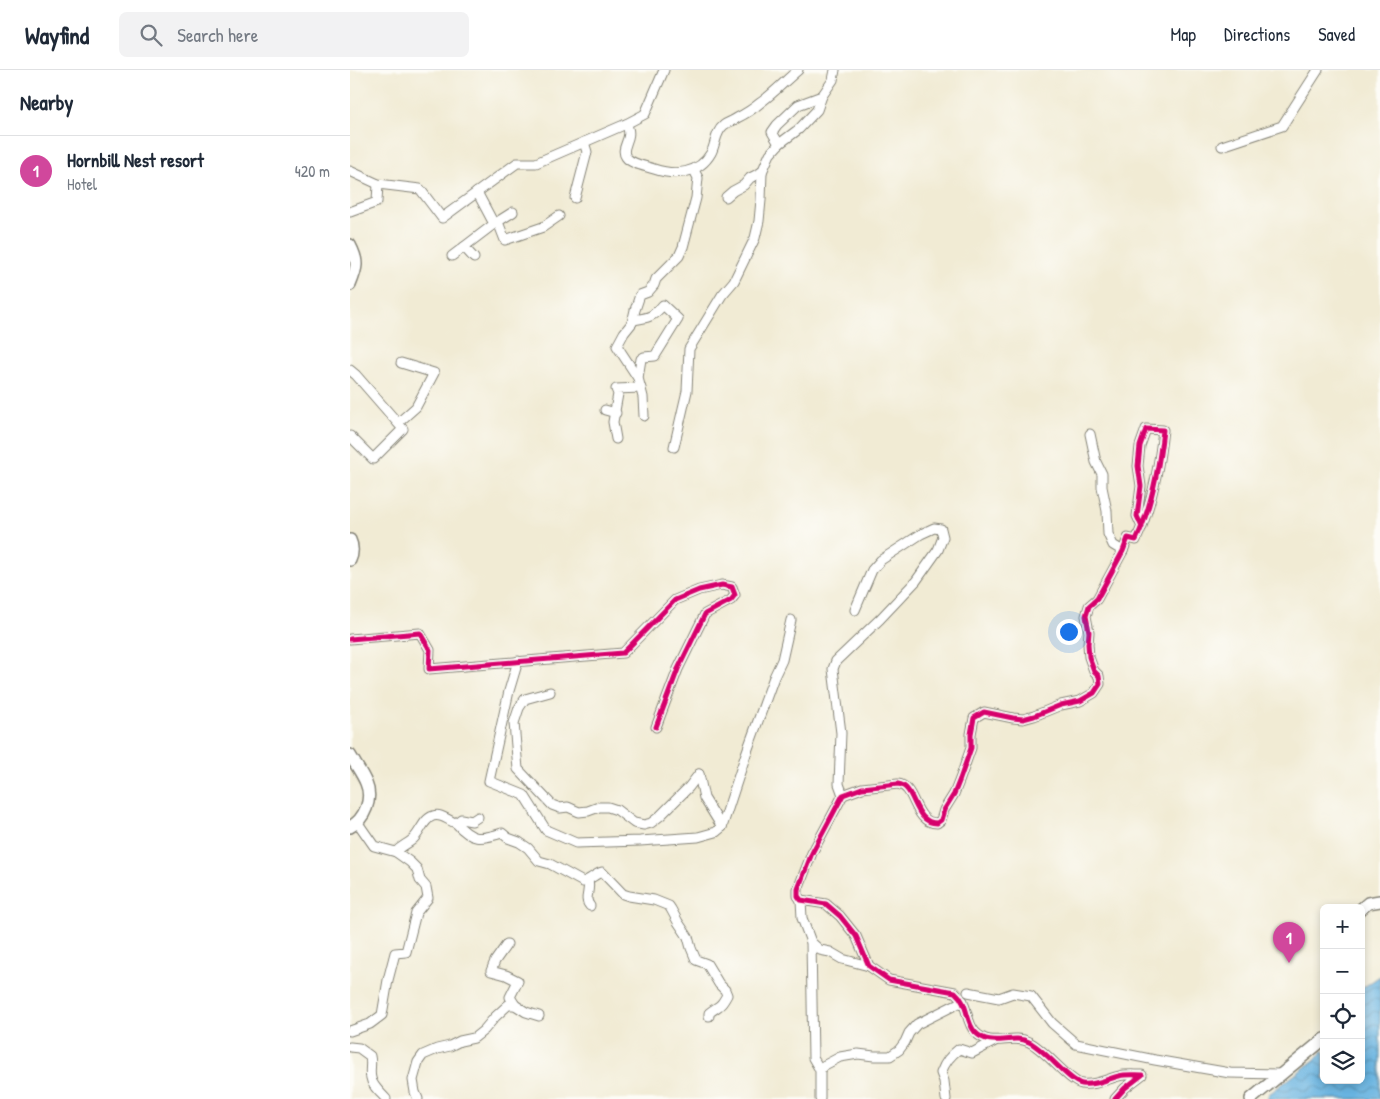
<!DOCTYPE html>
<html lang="en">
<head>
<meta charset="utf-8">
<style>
  body { margin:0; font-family:"Patrick Hand",sans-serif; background:#f2f2f3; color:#1f2937 }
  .controls { position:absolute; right:15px; bottom:15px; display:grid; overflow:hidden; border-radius:8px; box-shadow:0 2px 8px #0003 }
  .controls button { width:45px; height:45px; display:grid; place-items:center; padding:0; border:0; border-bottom:1px solid #e0e1e3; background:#fff; color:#1f2937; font:25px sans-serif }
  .you { position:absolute; left:718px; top:561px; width:18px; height:18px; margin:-12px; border:4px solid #fff; border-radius:50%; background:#1a73e8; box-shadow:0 0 0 8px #1a73e833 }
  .badge { display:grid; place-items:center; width:32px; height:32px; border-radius:50%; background:#7c3aed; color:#fff; font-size:16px; font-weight:700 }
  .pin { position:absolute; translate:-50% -41px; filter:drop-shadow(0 1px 2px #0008) }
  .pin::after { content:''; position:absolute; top:26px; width:18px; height:15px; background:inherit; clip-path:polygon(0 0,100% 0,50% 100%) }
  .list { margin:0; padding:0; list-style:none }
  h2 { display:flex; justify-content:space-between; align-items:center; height:65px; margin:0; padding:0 20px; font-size:21px }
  h2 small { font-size:16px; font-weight:400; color:#747a83 }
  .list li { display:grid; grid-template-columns:32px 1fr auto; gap:15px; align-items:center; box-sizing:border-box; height:70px; padding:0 20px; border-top:1px solid #e0e1e3 }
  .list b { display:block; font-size:19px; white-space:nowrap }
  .list p { margin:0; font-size:16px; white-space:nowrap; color:#747a83 }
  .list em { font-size:16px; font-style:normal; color:#747a83 }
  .icon { flex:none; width:28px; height:28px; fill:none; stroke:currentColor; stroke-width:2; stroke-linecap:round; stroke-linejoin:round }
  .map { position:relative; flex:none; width:1030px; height:1029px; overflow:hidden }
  header { display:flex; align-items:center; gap:30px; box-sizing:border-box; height:70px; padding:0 25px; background:#fff; border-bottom:1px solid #e0e1e3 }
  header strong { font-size:24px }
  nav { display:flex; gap:28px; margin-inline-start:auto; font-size:18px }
  .search { width:350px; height:45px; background:#f2f2f3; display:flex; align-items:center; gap:12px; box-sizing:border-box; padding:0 18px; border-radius:8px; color:#747a83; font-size:19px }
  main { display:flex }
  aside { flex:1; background:#fff }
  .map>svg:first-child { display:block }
  .water { fill:url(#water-waves); stroke:#42687e }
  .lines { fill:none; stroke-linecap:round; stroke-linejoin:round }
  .minor-casing { stroke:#868478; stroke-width:11 }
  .major-casing { stroke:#868478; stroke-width:14 }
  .minor { stroke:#fff; stroke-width:9 }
  .major { stroke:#fff; stroke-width:11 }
  .cycleway-casing { stroke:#fdfcf7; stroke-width:8 }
  .cycleway { stroke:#d6006c; stroke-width:5 }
</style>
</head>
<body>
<header>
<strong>Wayfind</strong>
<div class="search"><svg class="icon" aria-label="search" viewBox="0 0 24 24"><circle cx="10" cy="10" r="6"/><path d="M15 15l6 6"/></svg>Search here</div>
<nav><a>Map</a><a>Directions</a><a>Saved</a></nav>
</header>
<main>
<aside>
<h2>Nearby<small></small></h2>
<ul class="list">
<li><span class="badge" style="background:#d1479c">1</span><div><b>Hornbill Nest resort</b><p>Hotel</p></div><em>420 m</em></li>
</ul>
</aside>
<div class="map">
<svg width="1030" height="1029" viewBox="0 0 1030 1029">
  <defs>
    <pattern id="water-waves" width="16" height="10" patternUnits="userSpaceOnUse" patternTransform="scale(1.25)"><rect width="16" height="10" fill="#67b3e0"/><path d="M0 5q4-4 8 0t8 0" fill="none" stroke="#5491b5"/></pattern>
  </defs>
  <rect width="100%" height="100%" fill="#fdfcf7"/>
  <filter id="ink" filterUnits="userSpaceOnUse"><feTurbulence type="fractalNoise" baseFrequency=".02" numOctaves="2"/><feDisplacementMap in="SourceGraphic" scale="10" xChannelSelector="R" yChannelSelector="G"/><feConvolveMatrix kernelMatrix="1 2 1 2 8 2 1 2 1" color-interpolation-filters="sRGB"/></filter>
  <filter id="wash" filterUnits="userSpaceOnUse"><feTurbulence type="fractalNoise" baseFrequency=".0096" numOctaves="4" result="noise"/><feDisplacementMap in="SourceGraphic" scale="20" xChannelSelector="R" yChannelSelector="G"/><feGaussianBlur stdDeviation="1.12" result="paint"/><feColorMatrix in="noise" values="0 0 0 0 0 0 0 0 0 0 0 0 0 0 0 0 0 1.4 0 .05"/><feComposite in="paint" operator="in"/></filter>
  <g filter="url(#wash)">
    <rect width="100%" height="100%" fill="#f1ebd4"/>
    <!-- water -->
    <path class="water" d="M1030 906V1029H917L919 1024 967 988 974 979V1010H1011V919Z"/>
  </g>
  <g filter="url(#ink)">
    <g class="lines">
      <!-- minor casing -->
      <g class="minor-casing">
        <g id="minor">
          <path d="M276 54C285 68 269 77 276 87 281 94 295 96 304 99 325 106 349 104 361 83 366 74 365 62 374 55 378 52 383 51 387 48 395 44 403 39 410 33 423 24 435 11 448 0"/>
          <path d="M429 74 422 62 427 55 448 35 472 26"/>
          <path d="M872 76 932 56 968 0"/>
          <path d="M0 101 28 114 70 119 92 148 167 93H186L276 54 295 44 314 0"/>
          <path d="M376 127 383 121 394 115 400 108 412 102"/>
          <path d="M225 128 237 82 234 72"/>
          <path d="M0 142 27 132 28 114"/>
          <path d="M148 152 155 170 193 157 209 146"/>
          <path d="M144 154 163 142"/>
          <path d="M114 177 124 188"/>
          <path d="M102 186 144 154 127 122"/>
          <path d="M283 250C298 248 303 247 313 235L328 249 305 286 294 287 291 289 288 308"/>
          <path d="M0 300 6 305 53 359 23 389 0 366"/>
          <path d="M255 340 266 343"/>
          <path d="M294 346 293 327 288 308 267 276 274 263 282 253 285 240 290 225 298 222 304 215 306 209 329 186 333 177 346 128 348 108 344 100"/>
          <path d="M48 353 66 337 84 303 51 293"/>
          <path d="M740 364 746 392 752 404V417L757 441 758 464 763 475 773 481"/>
          <path d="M266 369 263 352 268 324 266 319 291 318"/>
          <path d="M324 377 337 321 339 279 372 225 384 211 405 168 409 151 411 130 412 102 420 84 429 74 449 59 467 40 472 26 483 10 485 0"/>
          <path d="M0 569 70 563 80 580 79 599 273 583 325 530 349 520 372 515 382 517 385 525 381 530 355 544 328 599 306 657"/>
          <path d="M168 591 159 621 139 711 174 725 196 760 226 773 290 771 348 767 366 762 372 757 396 684 424 607 432 590 441 550"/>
          <path d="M200 622 175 629 169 638 164 653 168 699 202 735 210 738 218 737 229 742 238 741 249 737H258L267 740 284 753 294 755 301 753 310 746 339 717 349 704"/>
          <path d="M349 704 354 728 372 757"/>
          <path d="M493 725 489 714 491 663 483 599 486 591 530 549 566 511 588 480 593 467 591 459 584 458 571 464 531 490 522 500 505 540"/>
          <path d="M106 753C122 771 130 770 152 763L158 768 169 772 178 778 189 791 200 794 233 812C240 810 245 804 252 802L273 824 279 826 304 830 319 836 321 839 328 852 338 867 341 878 346 890 357 894 369 914 375 920 377 925C370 938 369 935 359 943V946"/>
          <path d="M46 782C51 776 56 775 62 770 70 764 73 749 83 746 92 743 98 751 106 753L111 749 122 751 128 747"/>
          <path d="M238 810C241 822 233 828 240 836"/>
          <path d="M451 830 452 848 461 872 470 880 480 882 492 889 519 896"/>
          <path d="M461 872 463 988 470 1000"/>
          <path d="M157 874 145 891 141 901 156 905 168 911 160 927 165 935"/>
          <path d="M618 922 649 928 663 923 681 926 702 953 726 974 805 990 880 1003 932 1004"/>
          <path d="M0 961 20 954 32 945 38 910 45 883 56 882 66 843 78 828 76 817 70 810 67 799 60 792 46 782 24 776 8 753"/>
          <path d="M0 977 9 978 20 986C22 994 19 1001 21 1008 22 1016 31 1023 36 1029"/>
          <path d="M68 1029 65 1022 63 1010 68 992 73 985 87 979 100 976 110 971 124 968 134 960 145 947 158 935H165L176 942 189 946"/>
          <path d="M470 1029V1000L473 996 490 987 508 984 524 986H540L549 980 555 972 559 963 567 954 613 931"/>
          <path d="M596 1029 594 1011 591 1003C595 992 600 986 609 979L622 983 645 971"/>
          <path d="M765 1029 775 1018 792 1005C784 1005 776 1004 769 1006 757 1009 744 1016 732 1014 719 1012 695 979 679 972 662 963 641 979 625 962 615 951 619 934 605 922L539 910 519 896 506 866 490 846 476 834 451 830 448 826V819L462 783 493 725 512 718 548 714C566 716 563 753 587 753L591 750 594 740 604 724 610 709 621 678V664L624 648 634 642 663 648 673 649 684 646 711 635 730 631 744 623 750 614 749 606 744 601 739 587 738 574 739 562 736 546 739 536 747 529 773 481 778 468 786 470C802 436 809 397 813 360L796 359 790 376 788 396 791 416 787 446 792 457"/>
        </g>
      </g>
      <!-- major casing -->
      <g class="major-casing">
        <g id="major">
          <path d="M0 175C9 192 7 198 0 215"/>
          <path d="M0 470C3 476 3 484 0 490"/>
          <path d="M0 685C5 694 12 703 16 713 23 729 15 749 0 757"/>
          <path d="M1011 839 1018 833 1030 831"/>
          <path d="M901 1029 974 969"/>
        </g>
      </g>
      <!-- minor -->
      <use href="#minor" class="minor"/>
      <!-- major -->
      <use href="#major" class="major"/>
      <!-- cycleway casing -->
      <g class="cycleway-casing">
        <g id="cycleway">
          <path d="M0 569 70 563 80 580 79 599 273 583 325 530 349 520 372 515 382 517 385 525 381 530 355 544 328 599 306 657"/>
          <path d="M765 1029 775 1018 792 1005C784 1005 776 1004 769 1006 757 1009 744 1016 732 1014 719 1012 695 979 679 972 662 963 641 979 625 962 615 951 619 934 605 922L539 910 519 896 506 866 490 846 476 834 451 830 448 826V819L462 783 493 725 512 718 548 714C566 716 563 753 587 753L591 750 594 740 604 724 610 709 621 678V664L624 648 634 642 663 648 673 649 684 646 711 635 730 631 744 623 750 614 749 606 744 601 739 587 738 574 739 562 736 546 739 536 747 529 773 481 778 468 786 470C802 436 809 397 813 360L796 359 790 376 788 396 791 416 787 446 792 457"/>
        </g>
      </g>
      <!-- cycleway -->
      <use href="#cycleway" class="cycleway"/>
    </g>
  </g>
</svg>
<div class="controls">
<button>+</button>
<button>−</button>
<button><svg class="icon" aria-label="locate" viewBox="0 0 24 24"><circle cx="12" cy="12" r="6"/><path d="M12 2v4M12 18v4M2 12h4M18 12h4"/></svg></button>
<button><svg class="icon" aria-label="layers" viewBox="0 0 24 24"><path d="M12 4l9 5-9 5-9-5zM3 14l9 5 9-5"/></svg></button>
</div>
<div class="you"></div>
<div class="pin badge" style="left:939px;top:893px;background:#d1479c">1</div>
</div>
</main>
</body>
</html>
